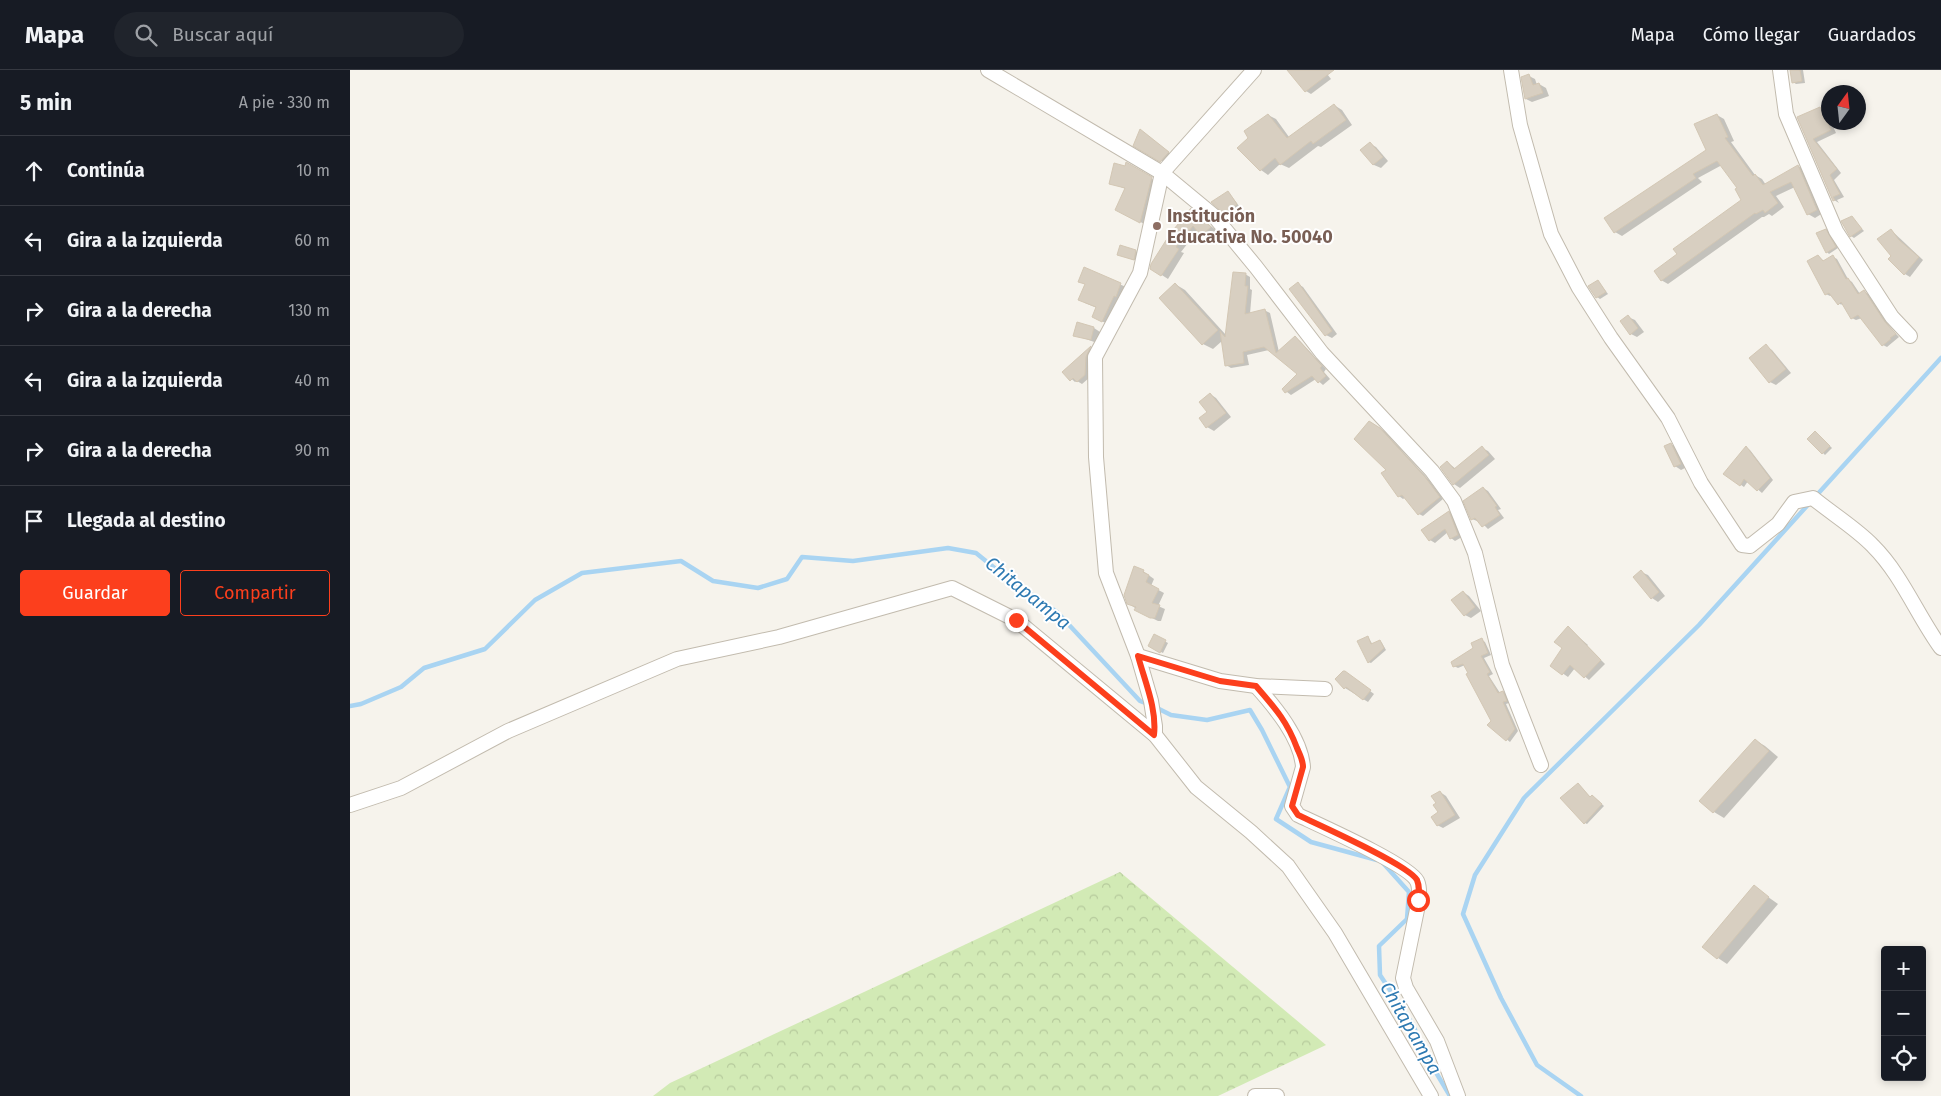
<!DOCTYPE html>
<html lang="es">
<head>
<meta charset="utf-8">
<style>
  body { margin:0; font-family:"Fira Sans",sans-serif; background:#20242c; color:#f1f3f6 }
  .controls { position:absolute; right:15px; bottom:15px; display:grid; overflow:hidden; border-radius:5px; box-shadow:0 2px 8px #0003 }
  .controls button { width:45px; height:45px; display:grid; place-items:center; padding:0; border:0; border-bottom:1px solid #363941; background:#171b24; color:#f1f3f6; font:25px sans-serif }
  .compass { position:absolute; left:1471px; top:15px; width:45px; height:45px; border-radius:50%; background:#171b24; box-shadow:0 2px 8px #0003; rotate:15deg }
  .stop { position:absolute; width:15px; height:15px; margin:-11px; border:4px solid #fc3f1d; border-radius:50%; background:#fff }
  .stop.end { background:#fc3f1d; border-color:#fff; box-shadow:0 1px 5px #0008 }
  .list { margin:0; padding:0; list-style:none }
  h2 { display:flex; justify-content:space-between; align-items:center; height:65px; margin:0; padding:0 20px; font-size:21px }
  h2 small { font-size:16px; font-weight:400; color:#9ea1a6 }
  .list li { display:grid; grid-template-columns:32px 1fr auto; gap:15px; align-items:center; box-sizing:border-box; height:70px; padding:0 20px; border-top:1px solid #363941 }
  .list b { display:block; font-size:19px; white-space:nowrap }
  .list em { font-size:16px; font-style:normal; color:#9ea1a6 }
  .actions { display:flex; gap:10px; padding:15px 20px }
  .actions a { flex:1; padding:11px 0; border:1px solid #fc3f1d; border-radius:5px; text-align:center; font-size:18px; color:#fc3f1d }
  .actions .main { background:#fc3f1d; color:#fff }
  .icon { flex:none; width:28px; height:28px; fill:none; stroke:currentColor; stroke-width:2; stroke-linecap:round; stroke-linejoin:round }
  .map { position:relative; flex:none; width:1591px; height:1026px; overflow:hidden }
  header { display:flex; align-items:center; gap:30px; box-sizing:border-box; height:70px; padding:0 25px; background:#171b24; border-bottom:1px solid #363941 }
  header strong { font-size:24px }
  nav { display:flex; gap:28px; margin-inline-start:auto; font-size:18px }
  .search { width:350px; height:45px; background:#20242c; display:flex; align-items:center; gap:12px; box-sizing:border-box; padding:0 18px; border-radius:28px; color:#9ea1a6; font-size:19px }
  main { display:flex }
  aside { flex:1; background:#171b24 }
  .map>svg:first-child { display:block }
  .forest { fill:url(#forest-crowns) }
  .shadow { fill:#0003 }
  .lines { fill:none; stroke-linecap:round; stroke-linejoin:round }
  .stream { stroke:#a9d4f2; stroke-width:4.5 }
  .building { fill:#d8cfc1; stroke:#d3c7b4 }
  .minor-casing { stroke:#c2bbae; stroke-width:16 }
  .minor { stroke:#fff; stroke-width:14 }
  .route { stroke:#fc3f1d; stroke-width:6 }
  .education-dot { fill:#8d6e63; stroke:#fff; stroke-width:2 }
  .labels { text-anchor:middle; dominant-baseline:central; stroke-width:4; stroke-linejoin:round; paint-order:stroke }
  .education-label { font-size:18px; font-weight:bold; fill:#785e54; stroke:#fff; text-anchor:start }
  .water-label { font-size:19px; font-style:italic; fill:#2e7ab2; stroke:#fff }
</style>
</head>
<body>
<header>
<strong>Mapa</strong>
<div class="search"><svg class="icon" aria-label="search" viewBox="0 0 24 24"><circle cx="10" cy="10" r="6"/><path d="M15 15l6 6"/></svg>Buscar aquí</div>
<nav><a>Mapa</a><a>Cómo llegar</a><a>Guardados</a></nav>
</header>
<main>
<aside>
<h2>5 min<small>A pie · 330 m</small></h2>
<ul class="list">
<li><svg class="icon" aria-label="ahead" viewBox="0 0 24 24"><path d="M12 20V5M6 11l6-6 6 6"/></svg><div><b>Continúa</b></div><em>10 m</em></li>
<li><svg class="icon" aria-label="left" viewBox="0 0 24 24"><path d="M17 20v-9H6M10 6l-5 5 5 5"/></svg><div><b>Gira a la izquierda</b></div><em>60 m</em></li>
<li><svg class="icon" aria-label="right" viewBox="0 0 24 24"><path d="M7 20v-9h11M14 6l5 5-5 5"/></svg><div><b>Gira a la derecha</b></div><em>130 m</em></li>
<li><svg class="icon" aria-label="left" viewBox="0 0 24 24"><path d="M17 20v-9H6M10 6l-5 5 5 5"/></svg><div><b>Gira a la izquierda</b></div><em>40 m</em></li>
<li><svg class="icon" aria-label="right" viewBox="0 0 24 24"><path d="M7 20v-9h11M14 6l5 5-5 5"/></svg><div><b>Gira a la derecha</b></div><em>90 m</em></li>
<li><svg class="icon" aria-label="arrive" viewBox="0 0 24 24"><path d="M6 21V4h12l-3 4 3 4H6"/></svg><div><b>Llegada al destino</b></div></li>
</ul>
<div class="actions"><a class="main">Guardar</a><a>Compartir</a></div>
</aside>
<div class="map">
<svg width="1591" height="1026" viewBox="0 0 1591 1026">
  <defs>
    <pattern id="forest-crowns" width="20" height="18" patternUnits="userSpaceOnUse" patternTransform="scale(1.25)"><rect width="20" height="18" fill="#d2eab5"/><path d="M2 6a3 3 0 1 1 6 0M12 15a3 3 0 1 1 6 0" fill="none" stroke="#b6ca9c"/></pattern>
  </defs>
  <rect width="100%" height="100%" fill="#f6f3ec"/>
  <!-- forest -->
  <path class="forest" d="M770 802 976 975 868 1026H303L320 1013Z"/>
  <!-- shadow -->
  <g class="shadow">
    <path d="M939 0H974L981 9 961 24 956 21Z"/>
    <path d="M1441 0H1453L1455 13 1446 14 1443 12Z"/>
    <path d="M1179 6 1185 9 1187 15 1189 14 1196 18 1199 26 1182 32 1176 29Z"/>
    <path d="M984 35 992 40 1002 55 971 77 968 76 939 98 930 94 918 105 911 100 889 78 918 45 926 49 939 67Z"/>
    <path d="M1470 38 1475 41 1478 52H1481L1486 63 1467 72 1491 103 1484 110 1494 127 1487 130 1489 133 1484 130 1449 48Z"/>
    <path d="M1367 45 1374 49 1384 71 1381 72 1405 105 1412 109 1416 115 1448 96 1455 100 1473 143 1465 148 1458 144 1445 117 1426 126 1434 137 1422 146 1419 144 1414 147H1412L1318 214 1311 210 1393 130 1388 118 1372 95 1348 108 1352 112 1272 166 1265 162 1255 148 1358 80Z"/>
    <path d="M793 62 821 84 814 92 784 75Z"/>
    <path d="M1020 74 1026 77 1038 91 1031 98 1024 95 1012 80Z"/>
    <path d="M777 94 807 112 796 155 767 139 776 119 760 113Z"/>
    <path d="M878 122 889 136 878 146 875 144Z"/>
    <path d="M841 140 867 161 858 168 848 160 831 182 834 183 818 209 801 198Z"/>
    <path d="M1502 148 1514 161 1504 168 1501 166Z"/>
    <path d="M1476 160 1478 162 1488 178 1479 184 1477 182Z"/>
    <path d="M1541 160 1573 190 1560 207 1555 204 1542 186Z"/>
    <path d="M786 181 788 183 787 191 769 185Z"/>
    <path d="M1468 186 1475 192 1483 187 1487 189 1498 209 1502 212 1510 224 1514 221 1518 224 1539 256 1549 267 1537 277 1533 275 1512 248 1506 250 1502 248 1494 235 1489 234 1483 225 1480 226 1476 224Z"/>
    <path d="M735 199 776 217 758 254 749 250 747 238 735 233Z"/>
    <path d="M895 204 900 207V219L902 220 900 244 914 240 920 243 929 282 945 268 950 271 976 299 974 302 980 309 973 315 966 309 941 325 933 319 949 304 919 280 897 285 899 295 881 298 876 295 872 271 863 279 853 274 825 214 835 220 876 265Z"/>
    <path d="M1248 211 1258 224 1250 229 1247 227Z"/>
    <path d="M948 214 953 217 987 264 982 268 976 265Z"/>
    <path d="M1278 247 1285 250 1294 262 1287 267 1281 264Z"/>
    <path d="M728 254 744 258 750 262 747 273 725 265Z"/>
    <path d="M1416 276 1422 280 1441 303 1426 315 1420 312Z"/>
    <path d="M741 278 745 280 739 308 732 314 727 311 725 312 714 302Z"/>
    <path d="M860 324 866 328 881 347 864 361 857 357Z"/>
    <path d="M1020 352 1034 361 1079 410 1093 429 1073 446 1069 444 1056 427 1053 429 1049 426Z"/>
    <path d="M1466 362 1482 378 1475 385 1473 383Z"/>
    <path d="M1321 374 1327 378 1337 397 1331 400 1325 396Z"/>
    <path d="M1396 377 1400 380 1423 410 1412 423 1398 411 1394 417 1375 404Z"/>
    <path d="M1132 378 1138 381 1145 389 1110 418 1104 414 1091 397 1097 392 1106 399Z"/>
    <path d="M1133 418 1138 421 1151 439 1148 440 1154 448 1138 459 1129 450 1127 451 1122 449Z"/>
    <path d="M1099 442 1103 445 1112 467 1105 471 1101 468 1098 462 1085 473 1080 470 1073 460Z"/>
    <path d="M793 501 804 509 801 516 814 523 808 536 815 539 811 551H808L792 543 778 533Z"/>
    <path d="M1291 502 1298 505 1315 526 1308 532 1302 528 1285 507Z"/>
    <path d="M1113 522 1119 526 1131 541 1121 548 1115 545Z"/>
    <path d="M1218 558 1238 575 1237 576 1255 594 1239 610 1225 598 1218 607 1202 596 1213 578Z"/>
    <path d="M805 566 818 573 813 583 799 576Z"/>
    <path d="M1018 567 1023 575 1030 571 1032 573 1036 580 1021 593 1018 592Z"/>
    <path d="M1132 570 1135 572 1141 585 1134 588 1143 604 1139 606 1150 623 1153 622 1156 624 1159 633 1156 634 1168 661 1160 672 1139 655 1142 651 1115 595 1108 598 1104 596Z"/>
    <path d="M999 605 1024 624 1018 632 995 618Z"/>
    <path d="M1405 670 1415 676 1428 687 1374 748 1364 742 1351 731Z"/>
    <path d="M1230 716 1241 728H1245L1254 736 1237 754 1235 753Z"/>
    <path d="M1090 722 1096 726 1110 748 1093 758 1087 755 1090 743 1087 734Z"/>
    <path d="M1404 817 1428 834 1377 894 1368 888Z"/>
  </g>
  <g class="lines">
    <!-- stream -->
    <g class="stream">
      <path d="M0 636 11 634 51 617 74 598 135 579 185 530 232 503 331 491 363 511 408 518 437 509 452 487 503 491 598 478 626 483 652 504 707 542 790 631 798 634"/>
      <path d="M805 637 821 645 857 650 900 640 912 660 940 717 926 749 961 772 1027 790"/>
      <path d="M1033 793 1059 822 1057 849 1029 876 1030 905 1063 955 1075 984 1100 1026"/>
      <path d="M1231 1026 1187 995 1151 928 1113 844 1125 805 1174 728 1349 555 1591 288"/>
    </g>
  </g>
  <!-- building -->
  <g class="building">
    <path d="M937 0H984L955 22Z"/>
    <path d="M1440 0H1450L1452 11 1442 13Z"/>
    <path d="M1179 4 1183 15 1189 13 1193 23 1175 29 1171 7Z"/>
    <path d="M984 34 996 50 963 74 961 71 930 95 925 88 910 101 887 78 898 68 894 61 918 44 937 68Z"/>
    <path d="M1470 37 1481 60 1463 69 1487 99 1480 105 1490 124 1483 127 1485 130 1483 131 1447 47Z"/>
    <path d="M1367 44 1378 67 1375 68 1403 106 1405 104 1413 115 1448 95 1467 140 1457 145 1441 112 1420 122 1428 133 1415 143 1413 140 1406 144 1405 143 1311 211 1304 201 1327 184 1323 179 1391 130 1385 119 1387 118 1367 91 1343 104 1346 108 1264 163 1254 148 1356 80 1344 54Z"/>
    <path d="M790 59 819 82 810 92 783 76Z"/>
    <path d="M1020 72 1033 87 1023 95 1010 80Z"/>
    <path d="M776 92 802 107 790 153 765 140 775 118 759 114 764 93 775 96Z"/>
    <path d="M878 121 887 134 875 145 861 132Z"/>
    <path d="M841 138 861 157 851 166 843 156 826 177 829 179 811 206 800 199 801 194 820 164Z"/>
    <path d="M1502 146 1512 159 1500 167 1491 151Z"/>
    <path d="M1476 159 1486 177 1476 183 1466 163Z"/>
    <path d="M1541 159 1549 170 1569 187 1554 205 1538 189 1541 186 1527 169Z"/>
    <path d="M770 175 786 180 784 190 767 185Z"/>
    <path d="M1468 185 1473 191 1483 185 1496 209 1498 208 1508 224 1514 220 1535 252 1546 264 1540 268 1541 269 1532 276 1508 245 1501 249 1491 232 1488 235 1479 223 1475 225 1457 191Z"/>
    <path d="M734 197 771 213 766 227 764 226 752 252 742 247 746 237 728 230 735 214 728 212Z"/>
    <path d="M883 202 896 203 895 216H898L895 244 915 239 926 283 945 266 972 296 970 298 976 306 968 313 962 306 935 323 932 319 947 304 914 277 893 282 894 293 875 296 870 261 875 267Z"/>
    <path d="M1248 210 1256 222 1246 228 1238 216Z"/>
    <path d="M948 212 982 261 975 266 939 219Z"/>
    <path d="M825 213 868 260 852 275 809 228Z"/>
    <path d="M1278 245 1288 258 1280 265 1270 251Z"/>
    <path d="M727 252 744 257 741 270 723 266Z"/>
    <path d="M1416 274 1436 299 1419 313 1399 288Z"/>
    <path d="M741 276 736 287 735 305 727 312 723 308 720 311 712 302Z"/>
    <path d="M860 323 876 343 856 358 849 348 857 342 849 332Z"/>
    <path d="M1019 351 1030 358 1075 407 1090 427 1068 445 1052 425 1048 427 1031 403 1036 400 1004 369Z"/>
    <path d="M1465 361 1480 376 1472 384 1457 369Z"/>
    <path d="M1321 373 1331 394 1324 397 1314 376Z"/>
    <path d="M1132 376 1139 385 1103 415 1090 397 1097 391 1104 399Z"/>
    <path d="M1396 376 1420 408 1407 421 1394 409 1390 416 1373 404Z"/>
    <path d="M1133 417 1147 436 1145 437 1150 445 1132 457 1125 448 1121 450 1113 431Z"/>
    <path d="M1099 441 1108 465 1100 469 1095 459 1079 471 1071 460Z"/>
    <path d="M784 496 794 500 793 502 799 505 796 512 809 519 802 533 810 535 805 548H800L784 540 786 537 777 534 774 525Z"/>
    <path d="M1291 500 1309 522 1301 529 1283 507Z"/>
    <path d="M1113 521 1125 537 1114 546 1101 530Z"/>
    <path d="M1218 556 1251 590 1234 608 1220 595 1212 605 1200 596 1212 578 1204 572Z"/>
    <path d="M804 564 816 570 810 583 798 576Z"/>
    <path d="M1018 566 1021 574 1030 570 1034 578 1018 593 1007 571Z"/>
    <path d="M1132 568 1138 583 1131 586 1140 602 1137 604 1148 623 1153 621 1157 631 1153 632 1165 659 1156 671 1137 655 1141 651 1116 604 1118 603 1113 594 1103 597 1101 592 1123 578 1121 573Z"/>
    <path d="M993 601H995L1021 620 1013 630 996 617 994 619 985 609Z"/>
    <path d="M1405 669 1419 681 1363 743 1349 731Z"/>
    <path d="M1228 713 1240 727 1242 725 1252 734 1234 754 1210 728Z"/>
    <path d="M1090 721 1105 745 1087 756 1081 747 1088 742 1083 735 1086 733 1081 726Z"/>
    <path d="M1404 815 1419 827 1367 889 1352 877Z"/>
  </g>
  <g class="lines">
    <!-- minor casing -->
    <g class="minor-casing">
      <g id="minor">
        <path d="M638 0 812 103 864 146 906 197 972 283 1082 401 1104 431 1125 483 1152 595 1191 695"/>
        <path d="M1161 0 1170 55 1201 164 1229 218 1261 268 1318 348 1351 413 1392 475 1400 476 1428 454 1444 432 1463 428C1481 443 1507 459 1523 476 1552 505 1567 545 1591 578"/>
        <path d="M1430 0 1436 44 1486 161 1542 247 1560 266"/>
        <path d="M788 586 870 611 906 616 975 619"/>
        <path d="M906 616C925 637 951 668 953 697L942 736 948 745C969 755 1059 795 1067 811 1070 817 1069 823 1069 830L1053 908 1056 918 1087 971 1108 1026"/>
        <path d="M805 665V656L801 631 788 586 756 503 746 387 745 287 790 203 812 103 904 0"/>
        <path d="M0 735 51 718 158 661 327 589 429 567 602 518 666 550 805 665 846 717 901 762 938 796 985 863 1081 1026"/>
        <path d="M905 1026H927"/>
      </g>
    </g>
    <!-- minor -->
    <use href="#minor" class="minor"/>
  </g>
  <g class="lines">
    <!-- route -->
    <path class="route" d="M666 550 804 665C807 639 795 612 788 586L870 611 906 616C925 638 937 651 947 678 950 685 953 690 953 697L942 736 948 745C969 755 1059 795 1067 810 1070 817 1069 823 1068 830"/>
  </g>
  <!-- markers -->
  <circle class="education-dot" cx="807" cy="156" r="5"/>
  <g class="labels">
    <!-- education labels -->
    <g class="education-label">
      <text x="817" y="146">Institución<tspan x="817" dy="21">Educativa No. 50040</tspan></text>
    </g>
    <!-- water labels -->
    <g class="water-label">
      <text transform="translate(678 523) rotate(39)">Chitapampa</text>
      <text transform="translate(1061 958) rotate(60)">Chitapampa</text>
    </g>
  </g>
</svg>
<div class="controls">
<button>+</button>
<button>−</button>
<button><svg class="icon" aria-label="locate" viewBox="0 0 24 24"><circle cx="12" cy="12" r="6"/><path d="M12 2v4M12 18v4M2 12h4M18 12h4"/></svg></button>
</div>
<svg class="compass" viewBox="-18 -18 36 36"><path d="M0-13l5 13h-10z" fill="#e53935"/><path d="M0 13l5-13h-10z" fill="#9ea1a6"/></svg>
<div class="stop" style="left:1068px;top:830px"></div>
<div class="stop end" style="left:666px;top:550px"></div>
</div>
</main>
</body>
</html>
